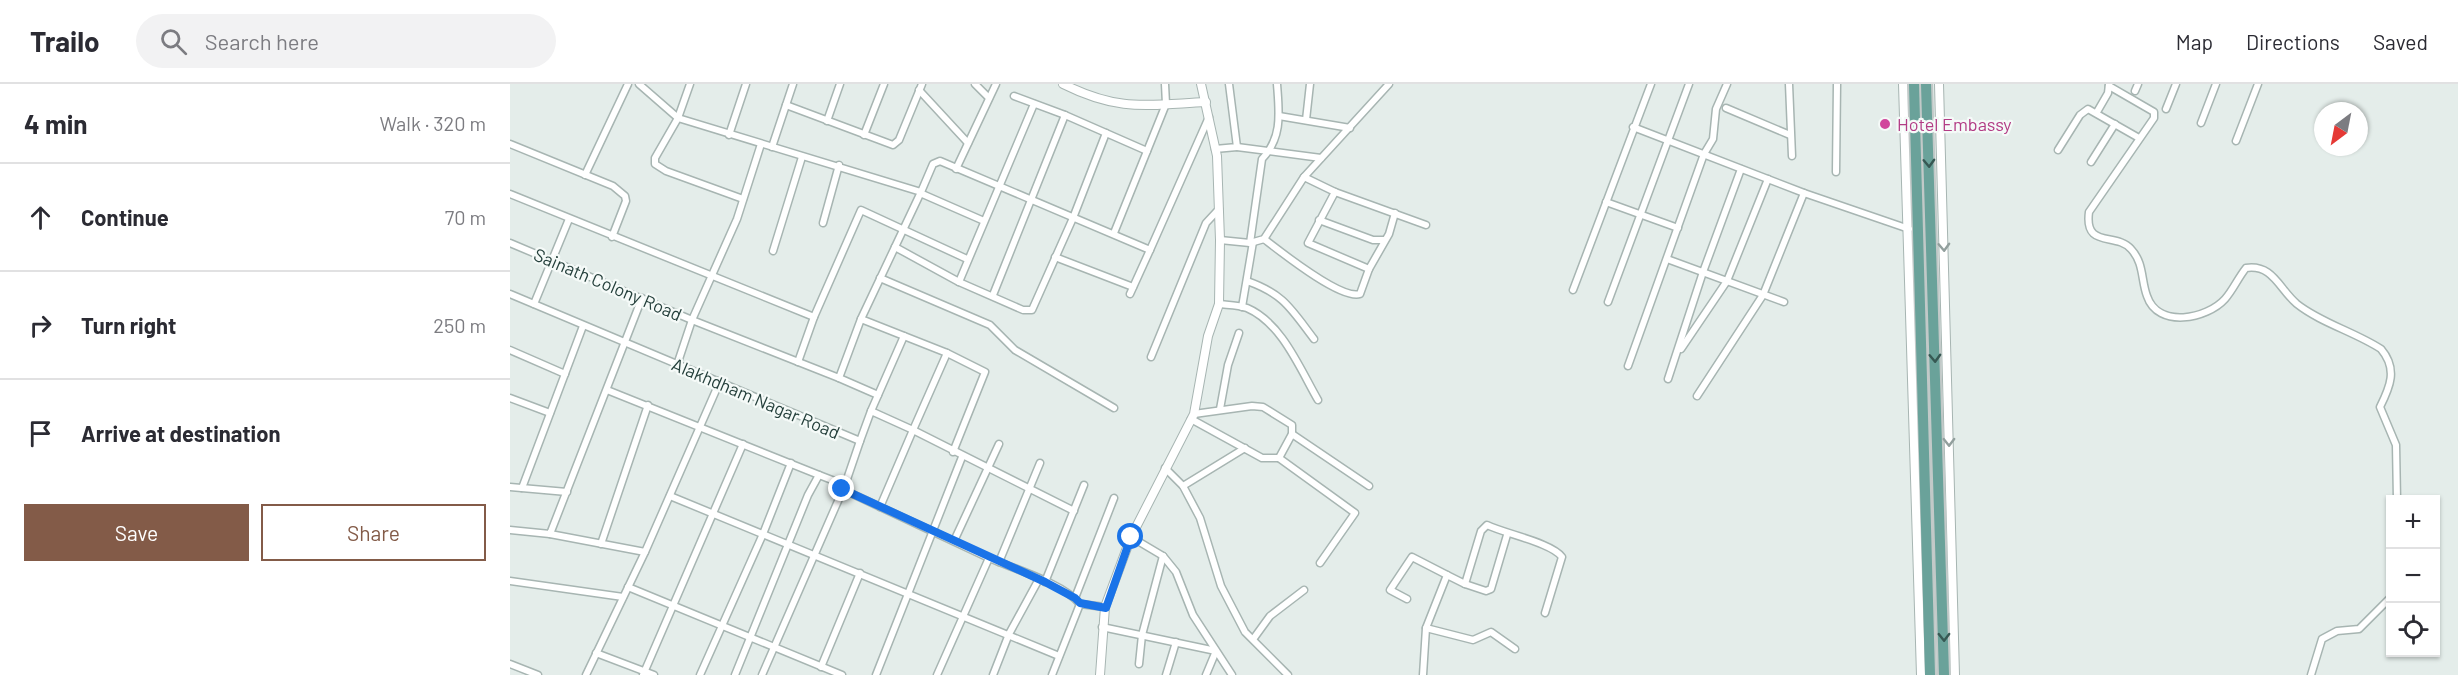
<!DOCTYPE html>
<html lang="en">
<head>
<meta charset="utf-8">
<style>
  body { margin:0; font-family:Barlow,sans-serif; background:#f2f2f3; color:#2b2b33 }
  .controls { position:absolute; right:18px; bottom:18px; display:grid; overflow:hidden; border-radius:0px; box-shadow:0 2px 4px #0004 }
  .controls button { width:54px; height:54px; display:grid; place-items:center; padding:0; border:0; border-bottom:2px solid #e1e1e2; background:#fff; color:#2b2b33; font:30px sans-serif }
  .compass { position:absolute; left:1804px; top:18px; width:54px; height:54px; border-radius:50%; background:#fff; box-shadow:0 2px 4px #0004; rotate:212deg }
  .stop { position:absolute; width:18px; height:18px; margin:-14px; border:4px solid #1a73e8; border-radius:50%; background:#fff }
  .stop.end { background:#1a73e8; border-color:#fff; box-shadow:0 2px 6px #0008 }
  .list { margin:0; padding:0; list-style:none }
  h2 { display:flex; justify-content:space-between; align-items:center; height:78px; margin:0; padding:0 24px; font-size:26px }
  h2 small { font-size:20px; font-weight:400; color:#7c7c81 }
  .list li { display:grid; grid-template-columns:39px 1fr auto; gap:18px; align-items:center; box-sizing:border-box; height:108px; padding:0 24px; border-top:2px solid #e1e1e2 }
  .list b { display:block; font-size:22px; white-space:nowrap }
  .list em { font-size:20px; font-style:normal; color:#7c7c81 }
  .actions { display:flex; gap:12px; padding:18px 24px }
  .actions a { flex:1; padding:14px 0; border:2px solid #835b48; border-radius:0px; text-align:center; font-size:21px; color:#835b48 }
  .actions .main { background:#835b48; color:#fff }
  .icon { flex:none; width:33px; height:33px; fill:none; stroke:currentColor; stroke-width:2; stroke-linecap:round; stroke-linejoin:round }
  .map { position:relative; flex:none; width:1948px; height:591px; overflow:hidden }
  header { display:flex; align-items:center; gap:36px; box-sizing:border-box; height:84px; padding:0 30px; background:#fff; border-bottom:2px solid #e1e1e2 }
  header strong { font-size:28px }
  nav { display:flex; gap:33px; margin-inline-start:auto; font-size:21px }
  .search { width:420px; height:54px; background:#f2f2f3; display:flex; align-items:center; gap:15px; box-sizing:border-box; padding:0 21px; border-radius:33px; color:#7c7c81; font-size:22px }
  main { display:flex }
  aside { flex:1; background:#fff }
  .map>svg:first-child { display:block }
  .lines { fill:none; stroke-linecap:round; stroke-linejoin:round }
  .minor-casing { stroke:#a7b5b2; stroke-width:9 }
  .tertiary-casing { stroke:#a7b5b2; stroke-width:10 }
  .primary-casing { stroke:#c2c9c8; stroke-width:14 }
  .minor { stroke:#fff; stroke-width:6 }
  .tertiary { stroke:#fff; stroke-width:8 }
  .primary { stroke:#6aa29a; stroke-width:10 }
  .oneway { stroke:#365853 }
  .oneway2 { stroke:#929f9d }
  .route { stroke:#1a73e8; stroke-width:8 }
  .hotel-dot { fill:#d1479c; stroke:#f5faf8; stroke-width:2 }
  .labels { text-anchor:middle; dominant-baseline:central; stroke-width:4.5; stroke-linejoin:round; paint-order:stroke }
  .hotel-label { font-size:18px; fill:#b23c85; stroke:#f5faf8; text-anchor:start }
  .street-label { font-size:18px; fill:#243f3b; stroke:#f5faf8 }
</style>
</head>
<body>
<header>
<strong>Trailo</strong>
<div class="search"><svg class="icon" aria-label="search" viewBox="0 0 24 24"><circle cx="10" cy="10" r="6"/><path d="M15 15l6 6"/></svg>Search here</div>
<nav><a>Map</a><a>Directions</a><a>Saved</a></nav>
</header>
<main>
<aside>
<h2>4 min<small>Walk · 320 m</small></h2>
<ul class="list">
<li><svg class="icon" aria-label="ahead" viewBox="0 0 24 24"><path d="M12 20V5M6 11l6-6 6 6"/></svg><div><b>Continue</b></div><em>70 m</em></li>
<li><svg class="icon" aria-label="right" viewBox="0 0 24 24"><path d="M7 20v-9h11M14 6l5 5-5 5"/></svg><div><b>Turn right</b></div><em>250 m</em></li>
<li><svg class="icon" aria-label="arrive" viewBox="0 0 24 24"><path d="M6 21V4h12l-3 4 3 4H6"/></svg><div><b>Arrive at destination</b></div></li>
</ul>
<div class="actions"><a class="main">Save</a><a>Share</a></div>
</aside>
<div class="map">
<svg width="1948" height="591" viewBox="0 0 1948 591">
  <rect width="100%" height="100%" fill="#e4edea"/>
  <g class="lines">
    <!-- minor casing -->
    <g class="minor-casing">
      <g id="minor">
        <path d="M129 0 168 34 411 108 385 163"/>
        <path d="M180 0 168 34 145 74V80L156 87 233 115"/>
        <path d="M465 0 479 14"/>
        <path d="M1279 0 1282 72"/>
        <path d="M1599 2 1644 28V34L1579 128C1574 165 1606 148 1621 165 1634 179 1631 196 1637 212 1648 245 1697 235 1715 215 1723 206 1728 194 1736 184 1763 180 1769 205 1787 220 1811 239 1845 248 1871 265 1888 285 1880 303 1870 323L1886 361 1887 416"/>
        <path d="M409 6 458 59"/>
        <path d="M1625 7 1628 0"/>
        <path d="M276 21 383 61 389 56 412 0"/>
        <path d="M1216 24 1280 51"/>
        <path d="M1656 25 1666 0"/>
        <path d="M1587 28 1598 9 1599 0"/>
        <path d="M555 31 637 67"/>
        <path d="M769 32 840 44"/>
        <path d="M796 36 800 0"/>
        <path d="M317 37 330 0"/>
        <path d="M1691 39 1706 0"/>
        <path d="M1123 43 1294 109 1399 145"/>
        <path d="M219 51 236 0"/>
        <path d="M354 51 374 0"/>
        <path d="M1726 57 1748 0"/>
        <path d="M0 60 103 102 115 112 116 117 102 153"/>
        <path d="M262 63 283 0"/>
        <path d="M727 63 811 74"/>
        <path d="M705 65 727 63 719 0"/>
        <path d="M1548 66 1570 31 1578 25 1629 54"/>
        <path d="M1581 78 1605 40"/>
        <path d="M446 85 486 0"/>
        <path d="M1326 88 1327 0"/>
        <path d="M75 91 118 0"/>
        <path d="M794 93 825 108 916 141"/>
        <path d="M411 108 423 80 430 77 640 166 699 33"/>
        <path d="M410 109 474 137"/>
        <path d="M0 110 304 233 288 278"/>
        <path d="M1096 118 1168 144"/>
        <path d="M809 136 863 156H874"/>
        <path d="M313 139 329 81"/>
        <path d="M604 149 656 20 655 0"/>
        <path d="M754 155C771 168 831 216 850 210L859 185 798 159 825 108"/>
        <path d="M710 156 740 159 754 155 794 93 879 0"/>
        <path d="M0 159 182 236 227 135 251 60"/>
        <path d="M740 159 752 75C773 53 769 28 767 0"/>
        <path d="M263 167 292 73"/>
        <path d="M545 173 623 203"/>
        <path d="M1157 175 1274 218"/>
        <path d="M859 185 879 150 885 129"/>
        <path d="M370 194 480 241 505 266 604 324"/>
        <path d="M737 197C774 210 781 225 804 255"/>
        <path d="M449 198 524 20"/>
        <path d="M1063 206 1141 0"/>
        <path d="M0 210 350 357 361 327 403 346 437 269 351 235 385 163 449 198 513 226H522L563 134 596 49"/>
        <path d="M620 210 640 166"/>
        <path d="M483 211 555 31 504 12"/>
        <path d="M1098 218 1179 0"/>
        <path d="M24 220 59 135"/>
        <path d="M709 220C718 221 729 221 737 224 772 239 790 285 808 316"/>
        <path d="M732 223 743 158"/>
        <path d="M304 233 351 126 457 175"/>
        <path d="M1171 265 1217 197 1258 95"/>
        <path d="M0 266 55 290"/>
        <path d="M437 269 475 288 443 368"/>
        <path d="M641 273 696 139 709 125"/>
        <path d="M167 281 182 236 329 294 351 235"/>
        <path d="M1118 282 1194 70 1203 55 1206 25 1217 0"/>
        <path d="M329 294 368 311"/>
        <path d="M1158 295 1193 188 1231 85"/>
        <path d="M97 306 309 391"/>
        <path d="M1187 312 1253 211 1294 109"/>
        <path d="M0 314 40 329"/>
        <path d="M710 325 718 281 729 249"/>
        <path d="M361 327 394 252"/>
        <path d="M684 330 742 322 753 323 782 341V350L769 374 845 429 810 479"/>
        <path d="M681 335 752 374H769"/>
        <path d="M782 350 859 402"/>
        <path d="M655 384 673 402 690 434 711 502 735 548 778 591"/>
        <path d="M673 402 735 364"/>
        <path d="M0 403 57 408"/>
        <path d="M12 404 73 242"/>
        <path d="M332 405 479 474"/>
        <path d="M160 412 549 572"/>
        <path d="M370 423 403 346 564 427"/>
        <path d="M0 446 40 450 132 214"/>
        <path d="M40 450 135 468"/>
        <path d="M621 453 653 472 666 488 683 531 722 591"/>
        <path d="M444 457 489 360"/>
        <path d="M91 460 138 321"/>
        <path d="M489 478 530 379"/>
        <path d="M0 497 113 513"/>
        <path d="M535 498 574 401"/>
        <path d="M955 500 976 507 981 505 997 451"/>
        <path d="M118 503 332 591"/>
        <path d="M565 514 604 414"/>
        <path d="M897 515 880 506 902 473 937 491"/>
        <path d="M592 543 706 567 696 591"/>
        <path d="M916 544 963 556 981 548 1005 565"/>
        <path d="M744 554 760 532 794 506"/>
        <path d="M86 569 144 591"/>
        <path d="M0 580 28 591"/>
        <path d="M629 580 632 551 653 472"/>
        <path d="M311 583 350 489"/>
        <path d="M76 591 135 468 210 297"/>
        <path d="M133 591 233 360"/>
        <path d="M190 591 253 450 281 379"/>
        <path d="M225 591 298 411 309 391 335 401 350 357"/>
        <path d="M252 591 335 401"/>
        <path d="M366 591 452 373"/>
        <path d="M427 591 479 474C504 485 553 499 570 520L595 523"/>
        <path d="M483 591 499 550 529 495"/>
        <path d="M542 591 570 520"/>
        <path d="M656 591 666 558"/>
        <path d="M913 591 916 544 937 491 955 500 971 447 977 441C996 450 1042 459 1052 473L1035 529"/>
        <path d="M1801 591 1812 555 1827 547 1849 545 1880 514"/>
      </g>
    </g>
    <!-- tertiary casing -->
    <g class="tertiary-casing">
      <g id="tertiary">
        <path d="M553 0C609 28 636 21 696 18"/>
        <path d="M1393 0 1411 591"/>
        <path d="M1429 0 1445 591"/>
        <path d="M590 591 595 523 621 453 684 330 698 252 709 220 710 156 707 72 691 0"/>
      </g>
    </g>
    <!-- primary casing -->
    <g class="primary-casing">
      <g id="primary">
        <path d="M1404 0 1420 591"/>
        <path d="M1416 0 1434 591"/>
      </g>
    </g>
    <!-- minor -->
    <use href="#minor" class="minor"/>
    <!-- tertiary -->
    <use href="#tertiary" class="tertiary"/>
    <!-- primary -->
    <use href="#primary" class="primary"/>
  </g>
  <!-- one-way arrows -->
  <defs><path id="oneway-chevron" d="M-2-3.5L2.5 0L-2 3.5" fill="none" stroke-width="1.6" stroke-linecap="round" stroke-linejoin="round" transform="scale(1.5)"/></defs>
  <g class="oneway">
    <use href="#oneway-chevron" transform="translate(1419 79) rotate(88)"/>
    <use href="#oneway-chevron" transform="translate(1425 274) rotate(88)"/>
    <use href="#oneway-chevron" transform="translate(1434 553) rotate(89)"/>
  </g>
  <g class="oneway2">
    <use href="#oneway-chevron" transform="translate(1434 163) rotate(88)"/>
    <use href="#oneway-chevron" transform="translate(1439 358) rotate(89)"/>
  </g>
  <g class="lines">
    <!-- route -->
    <path class="route" d="M332 405 535 498 565 514 570 519 596 524 621 453"/>
  </g>
  <!-- markers -->
  <circle class="hotel-dot" cx="1375" cy="40" r="6"/>
  <g class="labels">
    <!-- hotel labels -->
    <g class="hotel-label">
      <text x="1387" y="40">Hotel Embassy</text>
    </g>
    <!-- street labels -->
    <g class="street-label">
      <text transform="translate(98 200) rotate(23)">Sainath Colony Road</text>
      <text transform="translate(246 314) rotate(23)">Alakhdham Nagar Road</text>
    </g>
  </g>
</svg>
<div class="controls">
<button>+</button>
<button>−</button>
<button><svg class="icon" aria-label="locate" viewBox="0 0 24 24"><circle cx="12" cy="12" r="6"/><path d="M12 2v4M12 18v4M2 12h4M18 12h4"/></svg></button>
</div>
<svg class="compass" viewBox="-18 -18 36 36"><path d="M0-13l5 13h-10z" fill="#e53935"/><path d="M0 13l5-13h-10z" fill="#7c7c81"/></svg>
<div class="stop" style="left:621px;top:453px"></div>
<div class="stop end" style="left:332px;top:405px"></div>
</div>
</main>
</body>
</html>
